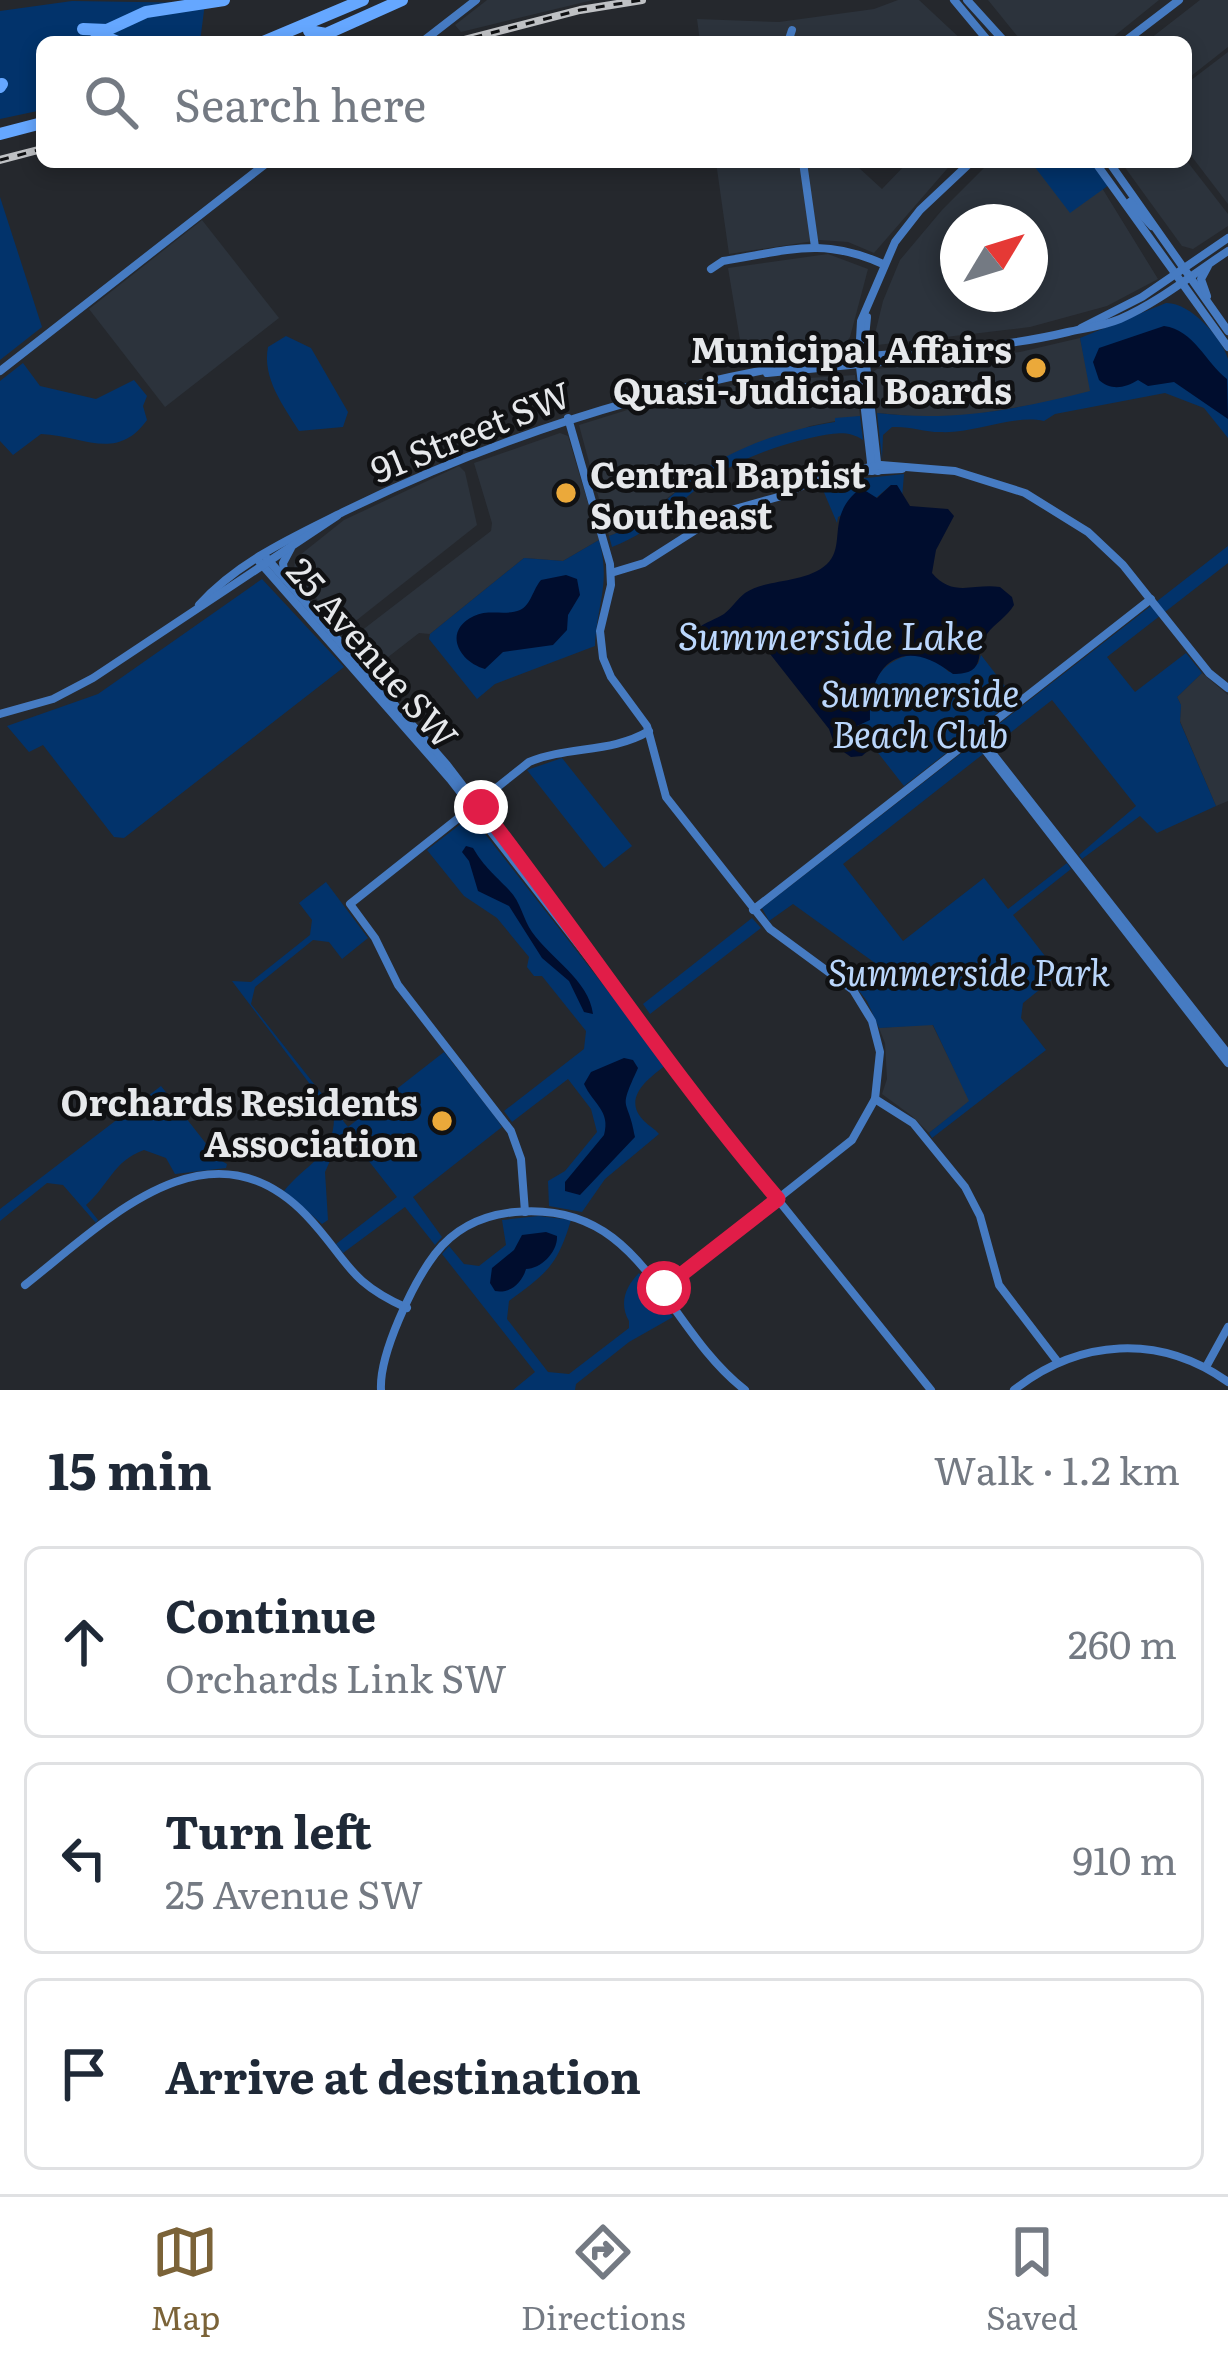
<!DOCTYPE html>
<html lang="en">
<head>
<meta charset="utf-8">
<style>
  body { margin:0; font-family:Literata,serif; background:#f6f6f7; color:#1f2937 }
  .compass { position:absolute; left:940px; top:204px; width:108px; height:108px; border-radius:50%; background:#fff; box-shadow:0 6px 18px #0003; rotate:52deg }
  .stop { position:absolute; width:36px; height:36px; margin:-27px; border:9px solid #e11d48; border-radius:50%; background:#fff }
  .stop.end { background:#e11d48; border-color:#fff; box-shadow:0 3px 12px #0008 }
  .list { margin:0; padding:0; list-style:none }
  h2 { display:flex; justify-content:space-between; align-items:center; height:156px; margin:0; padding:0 48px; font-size:51px }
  h2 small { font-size:39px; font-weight:400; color:#747a83 }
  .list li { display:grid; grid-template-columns:78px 1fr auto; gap:36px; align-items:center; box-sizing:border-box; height:192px; margin:0 24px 24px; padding:0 24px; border:3px solid #e0e1e3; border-radius:18px }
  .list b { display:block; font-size:45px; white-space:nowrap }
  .list p { margin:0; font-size:39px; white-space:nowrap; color:#747a83 }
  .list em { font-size:39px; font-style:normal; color:#747a83 }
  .icon { flex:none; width:66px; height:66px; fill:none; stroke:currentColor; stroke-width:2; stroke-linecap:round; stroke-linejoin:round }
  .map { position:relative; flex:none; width:1228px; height:1390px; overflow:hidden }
  .search { position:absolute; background:#fff; box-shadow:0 6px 18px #0003; left:36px; right:36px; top:36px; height:132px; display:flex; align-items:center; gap:30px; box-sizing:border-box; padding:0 42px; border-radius:18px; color:#747a83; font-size:45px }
  .sheet { height:804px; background:#fff }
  nav { display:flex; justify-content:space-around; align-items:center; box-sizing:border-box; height:168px; border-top:3px solid #e0e1e3; background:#fff; font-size:33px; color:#747a83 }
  nav a { display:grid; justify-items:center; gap:6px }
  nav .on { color:#7b6338 }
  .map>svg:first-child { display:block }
  .built { fill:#2c333c; fill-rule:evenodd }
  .green { fill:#02336b }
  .water { fill:#000d2e }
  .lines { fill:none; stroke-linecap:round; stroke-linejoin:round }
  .secondary { stroke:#467bc2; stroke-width:8 }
  .highway { stroke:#65a7ff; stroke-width:12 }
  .rail-casing { stroke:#bfc1c4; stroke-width:8 }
  .rail { stroke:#101113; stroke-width:3; stroke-dasharray:9; stroke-linecap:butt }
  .route { stroke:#e11d48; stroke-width:15 }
  .poi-dot { fill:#eba93a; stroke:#101113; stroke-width:4.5 }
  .labels { text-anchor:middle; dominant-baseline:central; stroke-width:9; stroke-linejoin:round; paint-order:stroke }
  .poi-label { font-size:36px; font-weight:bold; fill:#e6e8eb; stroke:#101113; text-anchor:end }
  .street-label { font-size:36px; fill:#e6e8eb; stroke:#101113 }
  .park-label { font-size:36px; font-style:italic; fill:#bad6fb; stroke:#101113 }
  .water-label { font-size:39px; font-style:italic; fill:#bbd7fd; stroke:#101113 }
</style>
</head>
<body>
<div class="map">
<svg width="1228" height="1390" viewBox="0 0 1228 1390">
  <rect width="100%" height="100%" fill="#25282d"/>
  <!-- built -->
  <g class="built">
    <path d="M487 0H593L461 32 455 25Z"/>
    <path d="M898 0H919L964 42H700L697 19 779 22 874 9Z"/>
    <path d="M988 0H1159L1107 42H1022Z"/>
    <path d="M1200 0H1228V47L1186 80V42H1146Z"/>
    <path d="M1228 52V204L1186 149V84Z"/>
    <path d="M1186 160 1228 214V226L1193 249 1182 246 1121 162Z"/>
    <path d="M716 162H883L858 167 882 189 908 162H953L874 253 848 242 820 240 729 254Z"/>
    <path d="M990 162H1045L1102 188 1158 279 1107 306 1030 327 877 345 874 338 883 301 900 260 942 210ZM958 222H1030V294H958Z"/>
    <path d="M202 220 279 318 165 407 89 309Z"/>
    <path d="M828 254 868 269 850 337 842 349 744 364 728 268Z"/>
    <path d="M1080 338 1092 392 1086 396 946 419 877 413 872 373 877 369 1020 352Z"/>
    <path d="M855 375 860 416 810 426 701 472 626 530 609 536 579 425 653 402 748 382Z"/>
    <path d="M560 433 568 436 599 540 563 561 524 558 430 634 419 633 374 668 351 643 352 638 491 531 492 523 474 463Z"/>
    <path d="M459 466 465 472 477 525 343 631 294 571 295 559 344 520Z"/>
    <path d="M1202 673 1228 695V801L1216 806 1180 721 1181 705 1177 697Z"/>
    <path d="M932 1024 970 1101 929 1133 912 1116 882 1094 887 1079 885 1043 879 1028Z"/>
  </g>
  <!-- green -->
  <g class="green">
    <path d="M72 1 205 3 200 42H42V110L0 119V11Z"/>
    <path d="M1031 162H1091L1109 185 1070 213Z"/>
    <path d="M0 197 42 327 0 360Z"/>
    <path d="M1166 303C1189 302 1222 337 1228 359 1228 382 1228 414 1228 438L1204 408 1165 393 1055 414 1044 421C1012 414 974 434 940 432 924 432 909 426 892 427L883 435 882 459 877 413C951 422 1016 410 1090 391L1080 338Z"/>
    <path d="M286 336 311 348 348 412 343 427 299 431C283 405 262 378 268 347Z"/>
    <path d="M23 363 40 386 96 399 134 380 147 396 143 406 147 420C117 462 84 436 41 434L13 455 0 441V381Z"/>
    <path d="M860 416 863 440C847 429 830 434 810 438 775 446 743 458 713 477 679 500 651 533 612 547L609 536C646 524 671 493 702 471 741 445 789 429 835 422V418Z"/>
    <path d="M904 474 902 498 896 485H891L876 498 838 517 837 523 820 483Z"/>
    <path d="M599 540C611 584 597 603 595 646L495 684 477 699 429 639 430 634 524 558 563 561Z"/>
    <path d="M1228 546V563L1107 657 1135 692 1186 653 1202 673 1177 697 1181 705 1180 722 1216 806 1157 833 1140 816 1082 859 1079 855 1136 806 1052 700 843 864 903 941 984 878 1008 909 1067 863 1071 869 1013 915 1059 974 1023 1003 1021 1018 1046 1050 932 1138 929 1133 969 1101 933 1025 879 1028 867 1001 852 982 875 963 793 904 769 921 762 908Z"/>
    <path d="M262 579 344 667 124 838 114 837 43 745 29 752 7 726 98 694Z"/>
    <path d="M916 654 934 659 949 672 978 664 981 655 1015 699 904 786 857 726 870 718C867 684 881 659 916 654Z"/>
    <path d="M562 758 632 846 604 868 527 770Z"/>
    <path d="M471 816 666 1065C649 1078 621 1098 644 1121 649 1126 655 1129 659 1134L605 1179 582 1212 549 1206 548 1181 565 1171 597 1132 591 1109 568 1079 512 1122 504 1111 584 1049 586 1031 542 976H534L527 967 529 957 497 918 464 896 427 850Z"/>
    <path d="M326 882 368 938 342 959 329 942 313 940 255 987 251 1004 348 1127 444 1052 496 1118 502 1127 413 1197 442 1237 435 1245 405 1207 343 1253 336 1244 397 1197 350 1137 338 1143 325 1172 328 1220 322 1224 284 1191C305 1164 335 1156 334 1116L232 981 251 982 310 935 312 920 299 903Z"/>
    <path d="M752 918 761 928 650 1014 643 1004Z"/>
    <path d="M161 1086 218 1159 227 1164 226 1168 175 1174 166 1158 144 1150C113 1161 109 1185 86 1205L98 1220 96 1223 63 1185 47 1183 0 1221V1209Z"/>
    <path d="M539 1216 571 1220C557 1266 548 1272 509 1301L507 1319 548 1372 569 1374 629 1328V1321C619 1304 625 1287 639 1273L673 1317 629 1342 576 1384 575 1390H513L535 1372 442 1254 449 1246 464 1264 479 1266 506 1245 502 1220Z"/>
  </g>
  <!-- water -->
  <g class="water">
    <path d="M1164 326C1194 330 1206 363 1227 379L1228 419 1174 382 1148 386 1138 380C1125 388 1111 391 1099 380L1093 362 1099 348Z"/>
    <path d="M891 485H897L910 506 948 509 954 516 936 550 932 573C953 598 973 583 1000 587L1012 597 1014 605C1007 617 995 623 987 634 973 653 989 674 953 674 904 635 868 662 870 720L857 726 871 748 862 756 851 757 835 746 829 729 763 645C740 629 723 637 703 654 695 646 694 638 698 628 706 622 716 619 724 614 732 608 737 599 745 593 768 578 805 584 827 564 847 545 825 515 861 488L877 498Z"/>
    <path d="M566 575 577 579 580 595 568 615 567 630 553 645 503 652 485 669C459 662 442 631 474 616 488 609 507 616 520 610 531 605 533 589 541 580Z"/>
    <path d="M466 846 473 848C485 868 494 874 509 890 521 902 523 919 532 932 550 958 589 980 593 1014L584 1012 569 981 542 958 509 906 478 891 469 861 462 852Z"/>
    <path d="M624 1058 633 1060 638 1068C617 1114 628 1095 635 1137L580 1195 565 1191V1182L604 1135C611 1111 593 1104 584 1084L591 1072Z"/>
    <path d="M546 1232 557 1236C558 1252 541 1269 526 1269 522 1283 510 1294 495 1291L490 1283 492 1268 514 1250 522 1235Z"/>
  </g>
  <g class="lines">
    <!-- secondary -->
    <g class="secondary">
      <path d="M954 0 989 42"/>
      <path d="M967 0 1005 42"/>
      <path d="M422 42 476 0"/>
      <path d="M788 42 792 30"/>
      <path d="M1124 42 1179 0"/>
      <path d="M803 162 815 247"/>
      <path d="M1095 162 1228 347"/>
      <path d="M1109 162 1228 331"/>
      <path d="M1130 202 1152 226"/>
      <path d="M711 269 723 261C787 251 821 236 883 264"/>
      <path d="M1207 296 1201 279 1208 266"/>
      <path d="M867 317 864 347 878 471"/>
      <path d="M1081 328 1142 297 1228 238"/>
      <path d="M0 371 268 162"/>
      <path d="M767 373 923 358 929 354"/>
      <path d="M568 418 610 564 611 585 600 631 603 658 611 677 647 726 666 797 770 929 853 990 872 1021 880 1052 875 1099 852 1140 660 1292"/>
      <path d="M872 471 859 358 861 321 895 242 920 210 971 162"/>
      <path d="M845 472 902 469"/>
      <path d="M264 555 447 765 554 905"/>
      <path d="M257 559 450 779 746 1160 931 1390"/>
      <path d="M611 573 644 563 724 512 778 497 821 477 881 465 955 471 1025 493 1088 532 1123 565 1209 673 1228 688"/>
      <path d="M285 579 283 563 291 548"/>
      <path d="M199 605C237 562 293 537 343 512 484 443 627 395 781 367 877 350 973 355 1068 332 1086 328 1103 326 1120 319 1159 302 1193 274 1228 251"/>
      <path d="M0 714 53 699 93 678 337 516"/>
      <path d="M978 735 1228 1054"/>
      <path d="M975 737 1228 1063"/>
      <path d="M753 910 1151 599"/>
      <path d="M875 1099 913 1123 965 1187 980 1216 999 1285 1057 1361"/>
      <path d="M525 1212 521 1159 511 1131 398 985 375 938 350 904 529 762C568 746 612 753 649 731"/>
      <path d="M25 1285C104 1223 208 1114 306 1215 348 1259 346 1281 407 1308"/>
      <path d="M1206 1367 1228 1327"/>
      <path d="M381 1390C379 1354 413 1283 435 1254 455 1228 484 1215 515 1212 644 1200 661 1324 745 1390"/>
      <path d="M1014 1390C1079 1339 1159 1333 1228 1382"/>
    </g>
    <!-- highway -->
    <g class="highway">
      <path d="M83 29 107 30 146 12 224 0"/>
      <path d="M309 31 326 34 402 0"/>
      <path d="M96 33 118 42"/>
      <path d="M263 42 363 0"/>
      <path d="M0 87 2 84"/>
      <path d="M0 134 42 123"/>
    </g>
    <!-- rail casing -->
    <g class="rail-casing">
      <g id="rail">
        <path d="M456 42 580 10 642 0"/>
        <path d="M0 160 42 149"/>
      </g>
    </g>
    <!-- rail -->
    <use href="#rail" class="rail"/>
  </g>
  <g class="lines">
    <!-- route -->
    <path class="route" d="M481 807C581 936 671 1074 778 1199L664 1288"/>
  </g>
  <!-- markers -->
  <g class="poi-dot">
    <circle cx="1036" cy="368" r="12"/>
    <circle cx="566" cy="493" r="12"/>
    <circle cx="442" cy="1121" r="12"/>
  </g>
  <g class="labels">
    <!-- poi labels -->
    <g class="poi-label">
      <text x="1012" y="347">Municipal Affairs<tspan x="1012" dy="41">Quasi-Judicial Boards</tspan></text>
      <text x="590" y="472" text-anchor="start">Central Baptist<tspan x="590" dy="41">Southeast</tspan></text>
      <text x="418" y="1100">Orchards Residents<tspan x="418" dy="41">Association</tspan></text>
    </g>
    <!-- street labels -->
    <g class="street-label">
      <text transform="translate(470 430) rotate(-22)">91 Street SW</text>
      <text transform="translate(374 652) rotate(49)">25 Avenue SW</text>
    </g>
    <!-- park labels -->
    <g class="park-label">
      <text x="920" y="691">Summerside<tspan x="920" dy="41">Beach Club</tspan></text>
      <text x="969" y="970">Summerside Park</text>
    </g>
    <!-- water labels -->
    <g class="water-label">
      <text x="831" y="633">Summerside Lake</text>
    </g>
  </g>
</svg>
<svg class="compass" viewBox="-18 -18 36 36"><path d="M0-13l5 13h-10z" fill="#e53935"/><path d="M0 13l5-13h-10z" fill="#747a83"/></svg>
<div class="stop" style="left:664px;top:1288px"></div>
<div class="stop end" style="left:481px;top:807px"></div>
<div class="search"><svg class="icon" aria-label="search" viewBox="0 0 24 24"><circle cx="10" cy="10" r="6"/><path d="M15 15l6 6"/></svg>Search here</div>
</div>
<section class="sheet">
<h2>15 min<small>Walk · 1.2 km</small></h2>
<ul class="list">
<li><svg class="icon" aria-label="ahead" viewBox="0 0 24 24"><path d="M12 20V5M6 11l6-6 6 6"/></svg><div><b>Continue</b><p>Orchards Link SW</p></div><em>260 m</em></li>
<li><svg class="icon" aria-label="left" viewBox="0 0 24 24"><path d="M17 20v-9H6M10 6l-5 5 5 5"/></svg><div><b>Turn left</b><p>25 Avenue SW</p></div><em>910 m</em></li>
<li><svg class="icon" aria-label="arrive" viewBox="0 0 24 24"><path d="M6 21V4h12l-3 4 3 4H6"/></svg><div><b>Arrive at destination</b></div></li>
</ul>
</section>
<nav>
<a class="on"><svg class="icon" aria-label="map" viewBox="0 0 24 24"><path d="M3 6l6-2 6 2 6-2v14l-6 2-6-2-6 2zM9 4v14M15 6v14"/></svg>Map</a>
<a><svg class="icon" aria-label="directions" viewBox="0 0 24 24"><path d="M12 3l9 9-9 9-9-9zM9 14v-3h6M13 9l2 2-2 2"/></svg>Directions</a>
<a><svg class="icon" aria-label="saved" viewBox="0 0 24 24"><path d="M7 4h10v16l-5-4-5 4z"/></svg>Saved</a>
</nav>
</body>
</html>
